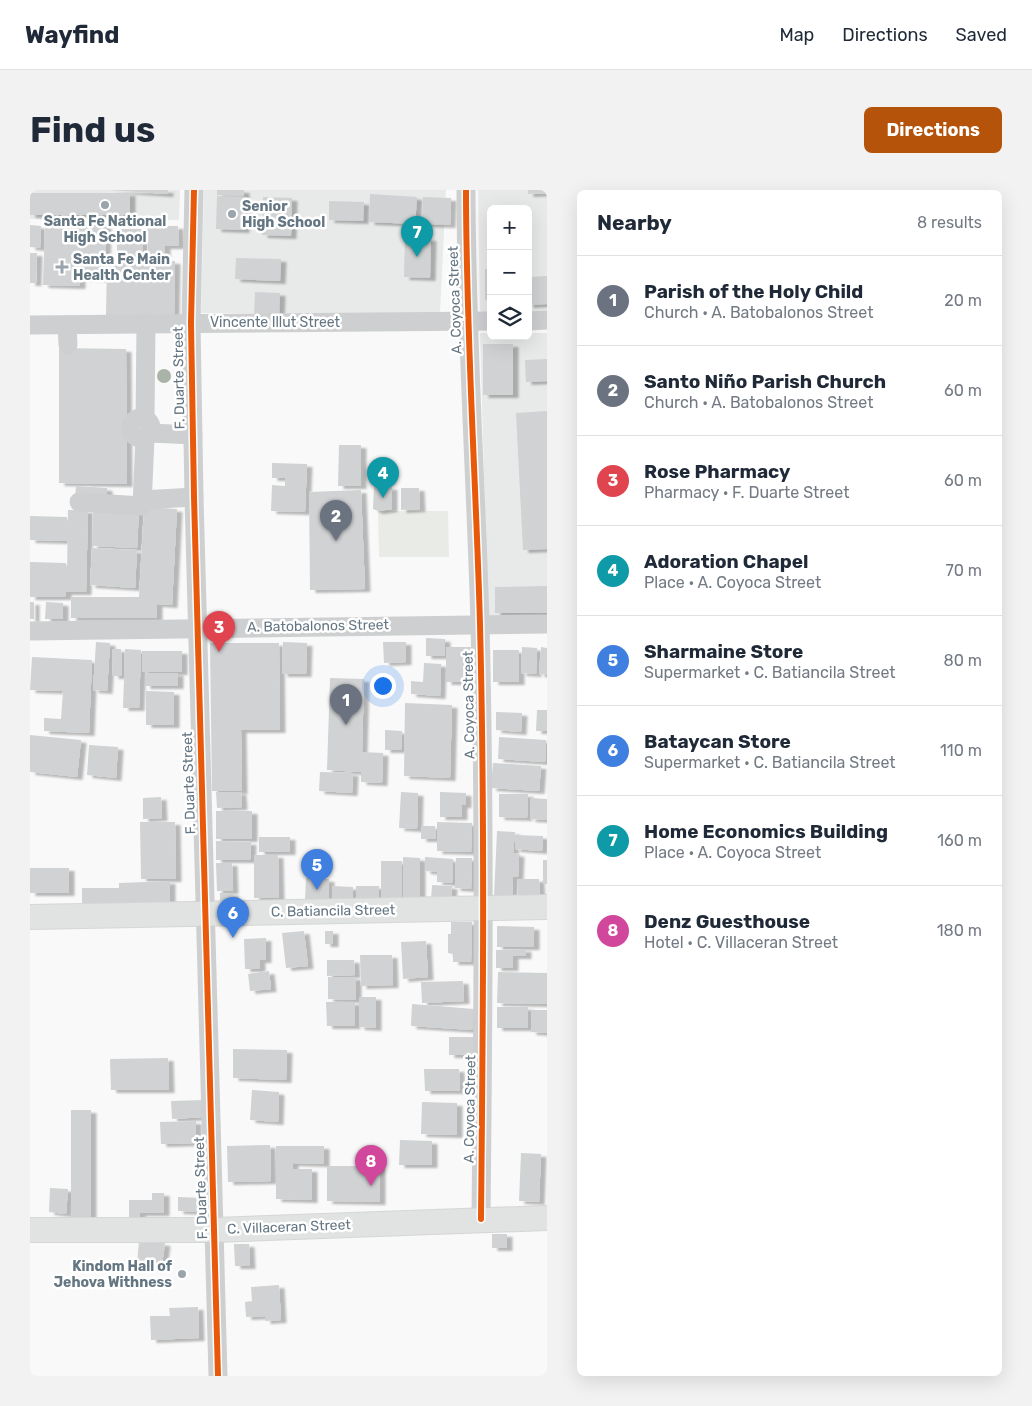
<!DOCTYPE html>
<html lang="en">
<head>
<meta charset="utf-8">
<style>
  body { margin:0; font-family:Rubik,sans-serif; background:#f2f2f3; color:#1f2937 }
  .controls { position:absolute; right:15px; top:15px; display:grid; overflow:hidden; border-radius:8px; box-shadow:0 5px 20px #0002 }
  .controls button { width:45px; height:45px; display:grid; place-items:center; padding:0; border:0; border-bottom:1px solid #e0e1e3; background:#fff; color:#1f2937; font:25px sans-serif }
  .you { position:absolute; left:352px; top:495px; width:18px; height:18px; margin:-12px; border:4px solid #fff; border-radius:50%; background:#1a73e8; box-shadow:0 0 0 8px #1a73e833 }
  .badge { display:grid; place-items:center; width:32px; height:32px; border-radius:50%; background:#b45309; color:#fff; font-size:16px; font-weight:700 }
  .pin { position:absolute; translate:-50% -41px; filter:drop-shadow(0 1px 2px #0008) }
  .pin::after { content:''; position:absolute; top:26px; width:18px; height:15px; background:inherit; clip-path:polygon(0 0,100% 0,50% 100%) }
  .list { margin:0; padding:0; list-style:none }
  h2 { display:flex; justify-content:space-between; align-items:center; height:65px; margin:0; padding:0 20px; font-size:21px }
  h2 small { font-size:16px; font-weight:400; color:#747a83 }
  .list li { display:grid; grid-template-columns:32px 1fr auto; gap:15px; align-items:center; box-sizing:border-box; height:90px; padding:0 20px; border-top:1px solid #e0e1e3 }
  .list b { display:block; font-size:19px; white-space:nowrap }
  .list p { margin:0; font-size:16px; white-space:nowrap; color:#747a83 }
  .list em { font-size:16px; font-style:normal; color:#747a83 }
  .icon { flex:none; width:28px; height:28px; fill:none; stroke:currentColor; stroke-width:2; stroke-linecap:round; stroke-linejoin:round }
  .map { position:relative; flex:none; width:517px; height:1186px; overflow:hidden; border-radius:8px }
  header { display:flex; align-items:center; gap:30px; box-sizing:border-box; height:70px; padding:0 25px; background:#fff; border-bottom:1px solid #e0e1e3 }
  header strong { font-size:24px }
  nav { display:flex; gap:28px; margin-inline-start:auto; font-size:18px }
  .intro { display:flex; align-items:center; justify-content:space-between; box-sizing:border-box; height:120px; padding:0 30px }
  h1 { margin:0; font-size:35px }
  .button { padding:12px 22px; border-radius:8px; background:#b45309; color:#fff; font-size:18px; font-weight:700 }
  main { display:flex; gap:30px; padding:0 30px }
  aside { flex:1; background:#fff; border-radius:8px; box-shadow:0 5px 20px #0002 }
  .map>svg:first-child { display:block }
  .built { fill:#e8e9e9 }
  .green { fill:#e8ebe6 }
  .building { fill:#d0d2d3; filter:url(#shadow) }
  .lines { fill:none; stroke-linecap:round; stroke-linejoin:round }
  .major-casing { stroke:#d5d6d7; stroke-width:26 }
  .minor { stroke:#cecfd0; stroke-width:19 }
  .major { stroke:#e1e2e2; stroke-width:24 }
  .cycleway-casing { stroke:#fff; stroke-width:9 }
  .cycleway { stroke:#e8590c; stroke-width:6 }
  .tree { fill:#a9b3a7 }
  .poi-dot { fill:#99a4ac; stroke:#fff; stroke-width:2 }
  .labels { text-anchor:middle; dominant-baseline:central; stroke-width:5; stroke-linejoin:round; paint-order:stroke }
  .poi-label { font-size:14px; font-weight:bold; fill:#657683; stroke:#fff; text-anchor:start }
  .street-label { font-size:14px; fill:#657683; stroke:#fff }
</style>
</head>
<body>
<header>
<strong>Wayfind</strong>
<nav><a>Map</a><a>Directions</a><a>Saved</a></nav>
</header>
<div class="intro"><h1>Find us</h1><a class="button">Directions</a></div>
<main>
<div class="map">
<svg width="517" height="1186" viewBox="0 0 517 1186">
  <defs>
    <filter id="shadow"><feDropShadow dx="5.5" dy="3" stdDeviation="1" flood-color="#0004"/></filter>
  </defs>
  <rect width="100%" height="100%" fill="#f9f9f9"/>
  <!-- built -->
  <g class="built">
    <path d="M0 0H150L149 30 0 29Z"/>
    <path d="M174 0H416L410 123H171Z"/>
    <path d="M448 0H517V122L498 123V19H461V123H450Z"/>
    <path d="M450 143H461V146H498V143H517V426H458Z"/>
  </g>
  <!-- green -->
  <path class="green" d="M348 321H418L419 367H349Z"/>
  <!-- building -->
  <g class="building">
    <path d="M78 0H138V4Z"/>
    <path d="M187 0H214V6L187 5Z"/>
    <path d="M498 0H517V3L498 4Z"/>
    <rect x="0" y="3" width="100" height="22"/>
    <path d="M340 4 387 7 385 34 339 32Z"/>
    <path d="M187 6 215 7 214 40 186 39Z"/>
    <path d="M233 7 262 8 261 46 232 45Z"/>
    <path d="M393 7 421 8 420 35 392 34Z"/>
    <path d="M299 11 334 12 333 31 299 30Z"/>
    <path d="M15 33 76 35 75 89 50 88V96L13 95Z"/>
    <path d="M0 35 11 36 10 58 0 57Z"/>
    <path d="M117 36H148L149 56H135V65H118Z"/>
    <path d="M87 39H112L113 65H87Z"/>
    <path d="M375 47 401 48 400 88 374 87Z"/>
    <path d="M0 63H7L6 93H0Z"/>
    <path d="M206 68 251 69 250 91 205 89Z"/>
    <path d="M77 70 145 71 144 127 76 126Z"/>
    <rect x="455" y="79" width="6" height="31"/>
    <path d="M517 86V114L498 115V87Z"/>
    <path d="M225 102 250 103 249 127 224 126Z"/>
    <rect x="453" y="154" width="30" height="51"/>
    <path d="M29 158 96 159 97 294 29 293Z"/>
    <path d="M517 169V191L496 192 495 170Z"/>
    <path d="M517 221V359L493 360 486 223Z"/>
    <path d="M309 255H331V296H308Z"/>
    <path d="M242 273 277 274 275 322 241 321 242 295 255 296V288H242Z"/>
    <path d="M46 296 77 298V310L45 308Z"/>
    <path d="M344 296 362 297V319L348 321 343 319Z"/>
    <path d="M371 298H389L390 319 371 320Z"/>
    <path d="M331 300 335 399 280 400 279 302Z"/>
    <path d="M114 317 147 319 142 415 127 414V428H41V407H109Z"/>
    <path d="M63 318 109 320 107 358 62 356Z"/>
    <path d="M38 320H58L56 402H36V407H0V372L36 373 37 384Z"/>
    <path d="M0 326 37 327V351L0 350Z"/>
    <path d="M62 358 107 360 105 398 60 395Z"/>
    <path d="M517 396V423H465V397Z"/>
    <rect x="0" y="412" width="4" height="17"/>
    <path d="M16 412 33 413V429H15Z"/>
    <path d="M396 448 415 449V466H396Z"/>
    <path d="M66 452 80 453 77 501 63 500Z"/>
    <path d="M253 452 277 453 276 484H252Z"/>
    <path d="M353 452H376V472L354 473Z"/>
    <path d="M180 453H249L250 540H211L212 601H182Z"/>
    <rect x="416" y="457" width="25" height="35"/>
    <path d="M492 457 507 458 506 484 491 483Z"/>
    <path d="M511 457 517 458V485L509 484Z"/>
    <path d="M82 459H91L92 486H83Z"/>
    <path d="M95 459 111 460 109 518H93Z"/>
    <rect x="463" y="460" width="26" height="32"/>
    <rect x="112" y="461" width="40" height="21"/>
    <path d="M2 467 62 470 59 543 14 541V528L31 529 33 501 0 500Z"/>
    <path d="M394 473 411 474 410 506 381 504V491L393 492Z"/>
    <rect x="115" y="483" width="33" height="13"/>
    <path d="M300 488 334 489 332 562 353 563 352 593 331 592V582L297 580Z"/>
    <path d="M116 501 144 502V535H116Z"/>
    <path d="M375 513 422 515 420 588 374 586Z"/>
    <path d="M507 520H517V541H506Z"/>
    <path d="M466 522 492 523 491 542 466 540Z"/>
    <path d="M355 540 372 541 371 560H355Z"/>
    <path d="M0 545 51 550 47 587 0 582Z"/>
    <path d="M469 547 516 550 515 572 468 569Z"/>
    <path d="M59 555 88 557 86 588 57 585Z"/>
    <path d="M463 573 511 576 509 601 461 598Z"/>
    <path d="M290 582 323 583 322 603 289 601Z"/>
    <path d="M186 602H211L212 617 187 618Z"/>
    <path d="M371 602 388 603 387 639 369 638Z"/>
    <path d="M410 602 436 603V615H432V627H410Z"/>
    <path d="M469 604H498L497 628 469 627Z"/>
    <path d="M131 607 132 628 113 629V608Z"/>
    <path d="M501 608 517 609V630L500 629Z"/>
    <rect x="186" y="621" width="36" height="28"/>
    <path d="M110 632H145L146 689H111Z"/>
    <path d="M407 632 442 633 441 662 407 661Z"/>
    <path d="M391 636H405L406 649H391Z"/>
    <path d="M467 641 485 642 483 663 489 664 488 687H483L482 708 464 707Z"/>
    <path d="M486 645 513 646 512 661 485 659Z"/>
    <rect x="229" y="647" width="31" height="15"/>
    <path d="M186 651 221 652 220 670H186Z"/>
    <path d="M224 665H248L249 708H224Z"/>
    <path d="M373 667 390 668V712L373 711Z"/>
    <path d="M395 667 423 669 422 693 407 692V682L395 681Z"/>
    <path d="M426 668H442L441 699 425 698Z"/>
    <rect x="513" y="670" width="4" height="24"/>
    <rect x="351" y="671" width="21" height="42"/>
    <path d="M186 673H202L203 701H187Z"/>
    <rect x="0" y="678" width="39" height="25"/>
    <path d="M276 688 299 689 298 711 275 710Z"/>
    <path d="M487 689H509L510 708 488 709Z"/>
    <path d="M140 691V715H52V698H89V693Z"/>
    <path d="M402 695 422 696 421 712 401 710Z"/>
    <path d="M302 696 323 697V712L302 711Z"/>
    <rect x="326" y="696" width="23" height="15"/>
    <rect x="190" y="703" width="13" height="12"/>
    <path d="M421 732H442L441 772H423V764L418 763V744H421Z"/>
    <path d="M467 736 504 737V757H467Z"/>
    <path d="M274 741 278 776 256 778 252 743Z"/>
    <rect x="295" y="741" width="8" height="13"/>
    <path d="M236 748V770H230V779H215L214 749Z"/>
    <path d="M396 751 398 787 373 789 371 752Z"/>
    <path d="M496 759V766H483V778H466V760Z"/>
    <path d="M330 765H362L363 795 331 796Z"/>
    <path d="M297 770H324L325 785 297 786Z"/>
    <path d="M239 781 241 799 220 801 218 784Z"/>
    <path d="M468 782 517 783V814L467 813Z"/>
    <path d="M298 787H326V810L298 809Z"/>
    <path d="M433 791 434 811 392 813 391 792Z"/>
    <path d="M329 807H346V838L329 837Z"/>
    <path d="M296 812H325V836H297Z"/>
    <path d="M382 814 444 819 442 840 381 836Z"/>
    <rect x="467" y="817" width="31" height="21"/>
    <path d="M501 820H517V843L501 842Z"/>
    <rect x="419" y="847" width="26" height="18"/>
    <path d="M203 859 257 860 256 890 203 888Z"/>
    <path d="M138 868 139 900H81L80 869Z"/>
    <path d="M394 879H429L430 901H395Z"/>
    <path d="M222 900 249 902 248 932 220 930Z"/>
    <path d="M173 910 174 927 142 929 141 911Z"/>
    <path d="M392 912 427 913V945L391 944Z"/>
    <rect x="41" y="920" width="20" height="111"/>
    <path d="M166 931V953L131 954 130 932Z"/>
    <path d="M370 950 402 951V975H369Z"/>
    <path d="M240 955 241 991 198 992 197 956Z"/>
    <path d="M246 956H294V974L263 973V979H282V1010L246 1009Z"/>
    <path d="M491 963 511 964 509 1012 489 1011Z"/>
    <path d="M297 976H350V1012L297 1011Z"/>
    <path d="M20 998 38 999 36 1024 19 1022Z"/>
    <path d="M122 1003H134V1023H110V1029L99 1028V1010H122Z"/>
    <path d="M148 1007 174 1008V1022L148 1021Z"/>
    <rect x="462" y="1044" width="15" height="14"/>
    <path d="M109 1051 135 1053 132 1075 107 1073Z"/>
    <path d="M204 1054H219L220 1076H205Z"/>
    <path d="M249 1095 251 1130 235 1131V1126L216 1127 215 1112 222 1111 221 1097Z"/>
    <path d="M168 1117 169 1148 121 1150 120 1126H140L139 1118Z"/>
  </g>
  <g class="lines">
    <!-- major casing -->
    <g class="major-casing">
      <g id="major">
        <path d="M0 727 517 717"/>
        <path d="M0 1040H185L517 1028"/>
      </g>
    </g>
    <!-- minor -->
    <g class="minor">
      <path d="M164 0 161 133 164 307 188 1186"/>
      <path d="M436 0C436 145 446 290 450 434 455 633 453 831 451 1029"/>
      <path d="M498 131 517 130"/>
      <path d="M0 135 461 131"/>
      <path d="M37 135 38 155"/>
      <circle cx="111" cy="238" r="10"/>
      <path d="M115 229 116 133"/>
      <path d="M120 243 163 245"/>
      <path d="M112 310 164 307"/>
      <path d="M49 312 112 316 115 248"/>
      <path d="M0 441 517 434"/>
    </g>
    <!-- major -->
    <use href="#major" class="major"/>
    <!-- cycleway casing -->
    <g class="cycleway-casing">
      <g id="cycleway">
        <path d="M164 0 161 133 164 307 188 1186"/>
        <path d="M436 0C436 145 446 290 450 434 455 633 453 831 451 1029"/>
      </g>
    </g>
    <!-- cycleway -->
    <use href="#cycleway" class="cycleway"/>
  </g>
  <!-- trees -->
  <circle class="tree" cx="134" cy="186" r="7"/>
  <!-- markers -->
  <g class="poi-dot">
    <circle cx="75" cy="15" r="5"/>
    <circle cx="202" cy="24" r="5"/>
    <path d="M29.5 69.5h5v5h5v5h-5v5h-5v-5h-5v-5h5z"/>
    <circle cx="152" cy="1084" r="5"/>
  </g>
  <g class="labels">
    <!-- poi labels -->
    <g class="poi-label">
      <text x="212" y="16">Senior<tspan x="212" dy="16">High School</tspan></text>
      <text x="75" y="31" text-anchor="middle">Santa Fe National<tspan x="75" dy="16">High School</tspan></text>
      <text x="43" y="69">Santa Fe Main<tspan x="43" dy="16">Health Center</tspan></text>
      <text x="142" y="1076" text-anchor="end">Kindom Hall of<tspan x="142" dy="16">Jehova Withness</tspan></text>
    </g>
    <!-- street labels -->
    <g class="street-label">
      <text transform="translate(425 110) rotate(-92)">A. Coyoca Street</text>
      <text x="245" y="132">Vincente Illut Street</text>
      <text transform="translate(149 188) rotate(-91)">F. Duarte Street</text>
      <text transform="translate(288 436) rotate(-1)">A. Batobalonos Street</text>
      <text transform="translate(439 515) rotate(-91)">A. Coyoca Street</text>
      <text transform="translate(159 593) rotate(-92)">F. Duarte Street</text>
      <text transform="translate(303 721) rotate(-1)">C. Batiancila Street</text>
      <text transform="translate(440 919) rotate(-89)">A. Coyoca Street</text>
      <text transform="translate(171 998) rotate(-92)">F. Duarte Street</text>
      <text transform="translate(259 1037) rotate(-2)">C. Villaceran Street</text>
    </g>
  </g>
</svg>
<div class="controls">
<button>+</button>
<button>−</button>
<button><svg class="icon" aria-label="layers" viewBox="0 0 24 24"><path d="M12 4l9 5-9 5-9-5zM3 14l9 5 9-5"/></svg></button>
</div>
<div class="you"></div>
<div class="pin badge" style="left:316px;top:535px;background:#6b7280">1</div>
<div class="pin badge" style="left:306px;top:351px;background:#6b7280">2</div>
<div class="pin badge" style="left:189px;top:462px;background:#e0444e">3</div>
<div class="pin badge" style="left:353px;top:308px;background:#0f9aa8">4</div>
<div class="pin badge" style="left:287px;top:700px;background:#3f7fe0">5</div>
<div class="pin badge" style="left:203px;top:748px;background:#3f7fe0">6</div>
<div class="pin badge" style="left:387px;top:67px;background:#0f9aa8">7</div>
<div class="pin badge" style="left:341px;top:996px;background:#d1479c">8</div>
</div>
<aside>
<h2>Nearby<small>8 results</small></h2>
<ul class="list">
<li><span class="badge" style="background:#6b7280">1</span><div><b>Parish of the Holy Child</b><p>Church · A. Batobalonos Street</p></div><em>20 m</em></li>
<li><span class="badge" style="background:#6b7280">2</span><div><b>Santo Niño Parish Church</b><p>Church · A. Batobalonos Street</p></div><em>60 m</em></li>
<li><span class="badge" style="background:#e0444e">3</span><div><b>Rose Pharmacy</b><p>Pharmacy · F. Duarte Street</p></div><em>60 m</em></li>
<li><span class="badge" style="background:#0f9aa8">4</span><div><b>Adoration Chapel</b><p>Place · A. Coyoca Street</p></div><em>70 m</em></li>
<li><span class="badge" style="background:#3f7fe0">5</span><div><b>Sharmaine Store</b><p>Supermarket · C. Batiancila Street</p></div><em>80 m</em></li>
<li><span class="badge" style="background:#3f7fe0">6</span><div><b>Bataycan Store</b><p>Supermarket · C. Batiancila Street</p></div><em>110 m</em></li>
<li><span class="badge" style="background:#0f9aa8">7</span><div><b>Home Economics Building</b><p>Place · A. Coyoca Street</p></div><em>160 m</em></li>
<li><span class="badge" style="background:#d1479c">8</span><div><b>Denz Guesthouse</b><p>Hotel · C. Villaceran Street</p></div><em>180 m</em></li>
</ul>
</aside>
</main>
</body>
</html>
